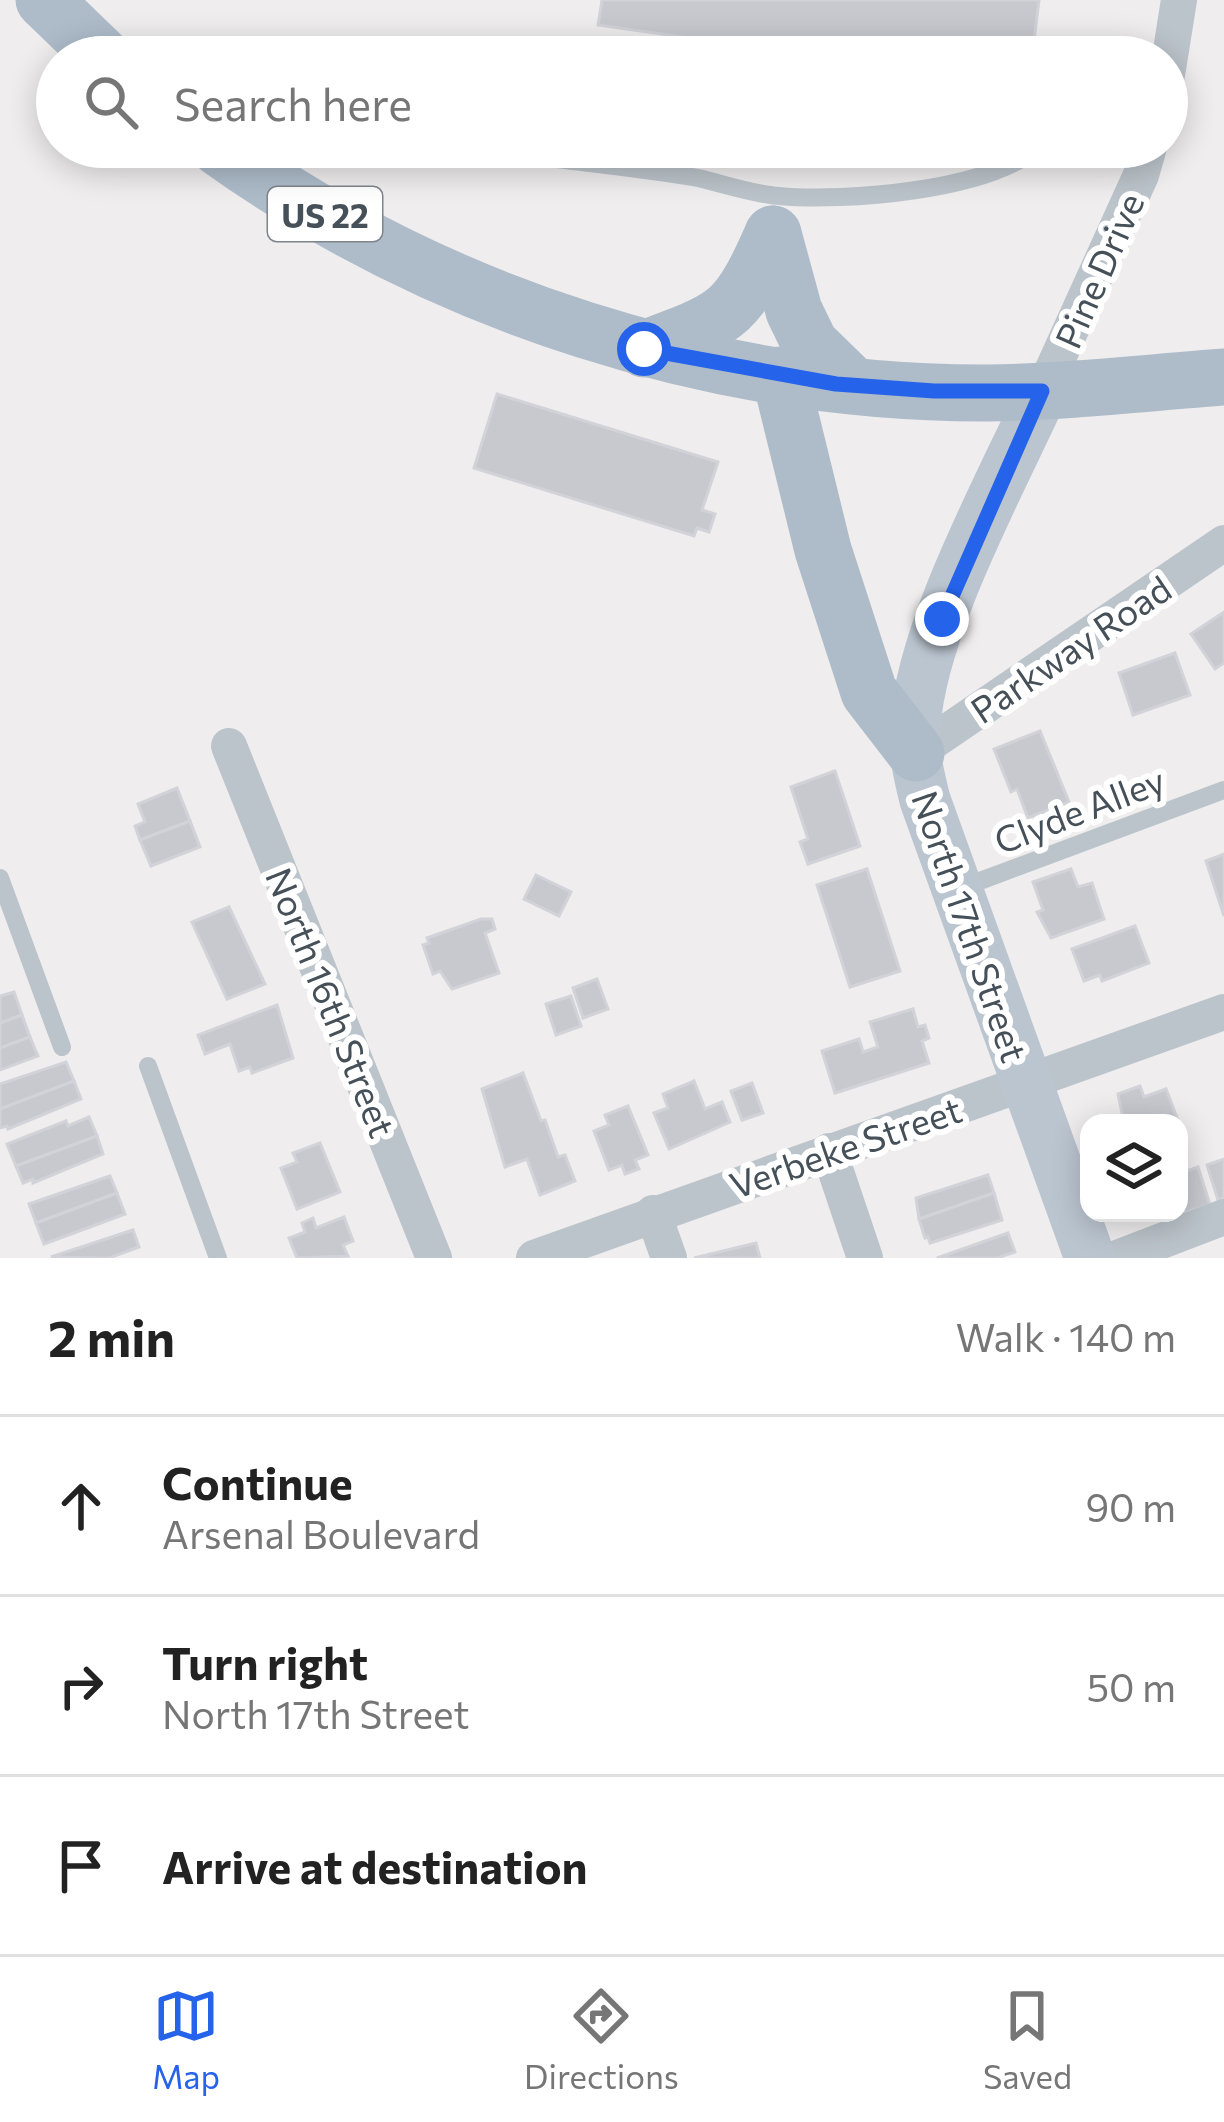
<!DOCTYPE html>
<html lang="en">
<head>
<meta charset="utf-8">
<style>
  body { margin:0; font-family:Commissioner,sans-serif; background:#f2f2f2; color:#222 }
  .controls { position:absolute; right:36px; bottom:36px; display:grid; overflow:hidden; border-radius:24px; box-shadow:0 6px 30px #0003 }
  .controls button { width:108px; height:108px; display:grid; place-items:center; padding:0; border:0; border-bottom:3px solid #e0e0e0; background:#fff; color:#222; font:60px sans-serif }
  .stop { position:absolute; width:36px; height:36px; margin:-27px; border:9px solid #2563eb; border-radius:50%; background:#fff }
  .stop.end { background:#2563eb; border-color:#fff; box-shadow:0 3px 12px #0008 }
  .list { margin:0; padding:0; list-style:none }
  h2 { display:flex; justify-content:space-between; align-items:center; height:156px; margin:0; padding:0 48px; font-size:51px }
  h2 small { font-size:39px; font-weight:400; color:#767676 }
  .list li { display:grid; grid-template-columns:78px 1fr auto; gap:36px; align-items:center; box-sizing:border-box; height:180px; padding:0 48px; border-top:3px solid #e0e0e0 }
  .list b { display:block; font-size:45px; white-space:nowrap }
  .list p { margin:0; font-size:39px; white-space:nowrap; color:#767676 }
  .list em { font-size:39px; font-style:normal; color:#767676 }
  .icon { flex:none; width:66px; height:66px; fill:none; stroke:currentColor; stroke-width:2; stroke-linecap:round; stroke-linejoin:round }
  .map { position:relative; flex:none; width:1224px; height:1258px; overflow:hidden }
  .search { position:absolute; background:#fff; box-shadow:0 6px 30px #0003; left:36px; right:36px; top:36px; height:132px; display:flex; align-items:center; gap:30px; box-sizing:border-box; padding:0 42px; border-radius:66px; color:#767676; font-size:45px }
  .sheet { height:696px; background:#fff }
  nav { display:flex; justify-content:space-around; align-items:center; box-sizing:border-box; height:168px; border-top:3px solid #e0e0e0; background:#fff; font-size:33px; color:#767676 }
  nav a { display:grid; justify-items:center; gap:6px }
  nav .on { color:#2563eb }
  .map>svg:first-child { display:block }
  .building { fill:#c7c9cf; stroke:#d1d3d8; stroke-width:3 }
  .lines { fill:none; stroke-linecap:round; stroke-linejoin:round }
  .lane { stroke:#bcc4cb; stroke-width:18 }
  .street { stroke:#bcc4cb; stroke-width:36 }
  .secondary { stroke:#bbc5d0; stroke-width:51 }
  .primary { stroke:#aebcca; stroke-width:57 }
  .route { stroke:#2563eb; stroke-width:15 }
  .labels { text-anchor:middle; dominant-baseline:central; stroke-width:12; stroke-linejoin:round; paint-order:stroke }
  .shield { fill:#fff; stroke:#7e848b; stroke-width:3 }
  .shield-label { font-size:33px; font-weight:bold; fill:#465059 }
  .street-label { font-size:36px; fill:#465059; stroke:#fff }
</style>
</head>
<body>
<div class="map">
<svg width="1224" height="1258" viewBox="0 0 1224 1258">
  <rect width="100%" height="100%" fill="#efeded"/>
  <!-- building -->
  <g class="building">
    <path d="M602 0H1039L1032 57H824L598 25Z"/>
    <path d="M497 394 718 462 702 510 715 514 709 532 697 528 694 536 474 468Z"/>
    <path d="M1224 612V663L1215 669 1191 634Z"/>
    <path d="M1175 653 1190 695 1133 715 1119 673Z"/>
    <path d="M1040 731 1069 802 1028 818 1017 789 1011 792 994 749Z"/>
    <path d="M835 771 860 846 808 864 800 842 808 839 791 787Z"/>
    <path d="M177 788 190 821 140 840 135 826 145 822 138 804Z"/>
    <path d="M190 821 200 847 151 866 140 840Z"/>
    <path d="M1224 854V916L1206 861Z"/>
    <path d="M867 869 900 971 850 987 817 885Z"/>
    <path d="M1071 869 1078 887 1092 883 1104 919 1051 938 1037 912 1043 910 1033 882Z"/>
    <path d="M536 875 571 892 559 916 524 899Z"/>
    <path d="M229 907 265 984 227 999 192 922Z"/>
    <path d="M481 919H492L495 929 485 933 499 973 452 989 440 971 433 974 423 945 429 943 427 938Z"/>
    <path d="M1135 926 1149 963 1102 981 1100 975 1084 981 1072 949Z"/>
    <path d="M597 979 608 1009 583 1018 573 988Z"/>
    <path d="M14 992 22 1015 0 1023V996Z"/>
    <path d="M571 996 581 1026 556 1035 546 1004Z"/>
    <path d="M277 1005 293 1058 252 1073 250 1067 239 1071 230 1044 205 1054 198 1035Z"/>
    <path d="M913 1009 918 1027 925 1025 929 1038 922 1041 929 1063 835 1093 822 1051 859 1039 863 1052 878 1047 870 1022Z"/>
    <path d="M22 1015 30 1037 0 1048V1023Z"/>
    <path d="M30 1037 38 1056 0 1070V1048Z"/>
    <path d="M66 1062 74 1081 0 1109V1084Z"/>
    <path d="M523 1073 541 1121 545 1120 558 1157 565 1155 575 1181 540 1195 527 1159 505 1167 482 1089Z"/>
    <path d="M74 1081 81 1099 8 1129 7 1126 0 1128V1109Z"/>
    <path d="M694 1081 705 1109 722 1102 730 1122 669 1149 654 1113 668 1108 663 1094Z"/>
    <path d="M752 1083 763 1113 742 1120 731 1091Z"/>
    <path d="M1140 1086 1144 1097 1166 1089 1179 1123H1124L1118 1094Z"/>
    <path d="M628 1106 648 1155 635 1160 639 1169 625 1174 622 1165 609 1170 594 1131 609 1125 605 1115Z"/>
    <path d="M89 1117 97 1136 16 1166 7 1144 66 1121 68 1126Z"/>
    <path d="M97 1136 103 1154 33 1183V1179L23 1183 16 1166Z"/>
    <path d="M320 1143 340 1192 297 1209 281 1168 297 1162 293 1153Z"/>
    <path d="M1182 1154 1187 1171 1198 1167 1210 1205 1160 1220 1158 1213H1179Z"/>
    <path d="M1224 1159V1198L1218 1200 1207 1165Z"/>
    <path d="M988 1175 994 1193 919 1219 916 1198Z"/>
    <path d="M110 1176 117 1193 36 1223 29 1204Z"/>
    <path d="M117 1193 125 1214 44 1244 36 1223Z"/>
    <path d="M994 1193 1002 1220 930 1243 928 1237 925 1238 919 1219Z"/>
    <path d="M344 1217 353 1241 343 1245 348 1256 297 1258 289 1238 305 1232 302 1223 313 1218 316 1228Z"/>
    <path d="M133 1230 139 1247 109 1258 51 1257Z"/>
    <path d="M1008 1233 1015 1252 997 1258H937Z"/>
    <path d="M756 1243 760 1258H694Z"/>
  </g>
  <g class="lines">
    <!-- lane -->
    <g class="lane">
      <path d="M542 157C594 164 646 169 698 178 724 184 752 194 779 196 844 202 989 191 1038 147"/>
      <path d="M0 878 62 1047"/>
      <path d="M961 888 1224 790"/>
      <path d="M148 1066 218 1258"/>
    </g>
    <!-- street -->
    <g class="street">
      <path d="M1167 75 1179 0"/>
      <path d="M1043 391 1141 175 1149 147"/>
      <path d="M229 746 434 1258"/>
      <path d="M916 753 1224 543"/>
      <path d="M829 1151 865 1258"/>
      <path d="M653 1213 669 1258"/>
      <path d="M534 1258 1224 1012"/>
      <path d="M1117 1258 1224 1217"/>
    </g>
    <!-- secondary -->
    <path class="secondary" d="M1043 391C1001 484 921 628 915 727 913 751 919 776 925 800L1090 1258"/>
    <!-- primary -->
    <g class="primary">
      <path d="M44 0 103 57"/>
      <path d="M218 147C438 305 717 394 988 393 1067 392 1145 383 1224 377"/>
      <path d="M773 234 794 311 810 344 852 385"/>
      <path d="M644 349C728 317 736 318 773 234"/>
      <path d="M780 375 823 550 869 692 916 753"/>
    </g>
  </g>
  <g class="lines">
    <!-- route -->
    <path class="route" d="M644 349 836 384 934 391H1042L942 619"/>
  </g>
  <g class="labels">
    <!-- shield labels -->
    <rect class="shield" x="268" y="187" width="114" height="54" rx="9"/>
    <g class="shield-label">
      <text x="325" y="214">US 22</text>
    </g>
    <!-- street labels -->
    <g class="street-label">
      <text transform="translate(1098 270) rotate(-66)">Pine Drive</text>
      <text transform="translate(1070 648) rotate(-34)">Parkway Road</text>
      <text transform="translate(1079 809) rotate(-21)">Clyde Alley</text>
      <text transform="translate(971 926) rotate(71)">North 17th Street</text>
      <text transform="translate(332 1002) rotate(68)">North 16th Street</text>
      <text transform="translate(845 1146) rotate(-19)">Verbeke Street</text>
    </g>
  </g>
</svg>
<div class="controls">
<button><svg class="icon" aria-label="layers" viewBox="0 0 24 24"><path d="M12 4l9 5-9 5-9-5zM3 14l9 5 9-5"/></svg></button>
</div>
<div class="stop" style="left:644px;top:349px"></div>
<div class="stop end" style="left:942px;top:619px"></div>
<div class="search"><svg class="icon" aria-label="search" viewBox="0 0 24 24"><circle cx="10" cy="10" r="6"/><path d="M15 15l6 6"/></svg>Search here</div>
</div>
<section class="sheet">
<h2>2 min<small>Walk · 140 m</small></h2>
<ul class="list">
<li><svg class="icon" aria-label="ahead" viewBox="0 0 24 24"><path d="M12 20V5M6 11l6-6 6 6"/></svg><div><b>Continue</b><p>Arsenal Boulevard</p></div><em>90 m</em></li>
<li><svg class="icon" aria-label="right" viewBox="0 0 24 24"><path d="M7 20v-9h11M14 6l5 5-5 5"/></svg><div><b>Turn right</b><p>North 17th Street</p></div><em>50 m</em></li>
<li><svg class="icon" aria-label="arrive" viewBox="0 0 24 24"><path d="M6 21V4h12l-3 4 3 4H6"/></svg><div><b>Arrive at destination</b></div></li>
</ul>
</section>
<nav>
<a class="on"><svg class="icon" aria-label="map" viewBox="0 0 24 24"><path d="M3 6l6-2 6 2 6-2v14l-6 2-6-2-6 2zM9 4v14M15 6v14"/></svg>Map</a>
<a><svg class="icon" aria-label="directions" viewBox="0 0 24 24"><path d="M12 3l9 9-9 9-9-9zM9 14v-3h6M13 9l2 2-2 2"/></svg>Directions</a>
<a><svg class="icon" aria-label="saved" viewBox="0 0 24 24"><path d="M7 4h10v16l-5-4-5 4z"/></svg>Saved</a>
</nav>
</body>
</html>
